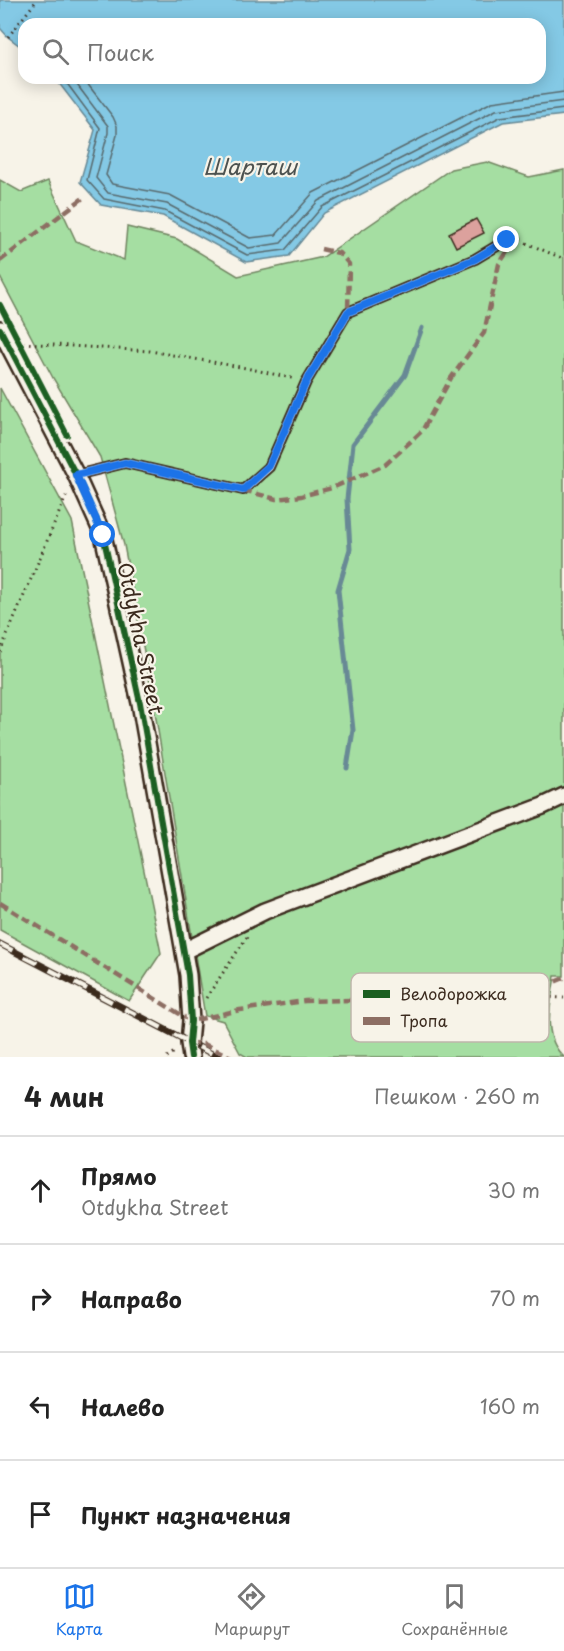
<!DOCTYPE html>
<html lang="ru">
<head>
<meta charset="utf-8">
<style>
  body { margin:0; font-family:"Playpen Sans",sans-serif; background:#f6f6f6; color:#222 }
  .stop { position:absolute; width:18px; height:18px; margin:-14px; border:4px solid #1a73e8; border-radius:50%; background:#fff }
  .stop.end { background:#1a73e8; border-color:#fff; box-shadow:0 2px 6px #0008 }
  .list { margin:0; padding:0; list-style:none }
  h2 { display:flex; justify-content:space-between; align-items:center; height:78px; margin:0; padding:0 24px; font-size:26px }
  h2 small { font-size:20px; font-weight:400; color:#767676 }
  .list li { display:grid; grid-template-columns:39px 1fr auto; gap:18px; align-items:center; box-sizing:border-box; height:108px; padding:0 24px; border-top:2px solid #e0e0e0 }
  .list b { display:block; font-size:22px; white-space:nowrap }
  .list p { margin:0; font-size:20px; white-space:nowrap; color:#767676 }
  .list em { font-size:20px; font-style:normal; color:#767676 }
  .icon { flex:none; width:33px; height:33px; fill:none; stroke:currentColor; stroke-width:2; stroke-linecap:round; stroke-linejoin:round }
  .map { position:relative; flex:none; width:564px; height:1057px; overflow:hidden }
  .search { position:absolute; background:#fff; box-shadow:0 3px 15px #0003; left:18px; right:18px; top:18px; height:66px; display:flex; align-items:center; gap:15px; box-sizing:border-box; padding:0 21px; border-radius:18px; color:#767676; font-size:22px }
  .sheet { height:510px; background:#fff }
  nav { display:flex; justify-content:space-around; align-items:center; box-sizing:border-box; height:84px; border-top:2px solid #e0e0e0; background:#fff; font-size:16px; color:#767676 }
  nav a { display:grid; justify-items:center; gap:3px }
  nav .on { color:#1a73e8 }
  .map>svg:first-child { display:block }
  .green { fill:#a5dea2; stroke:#708460; stroke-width:1.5 }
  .water { fill:#84c9e5; stroke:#678995; stroke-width:1.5 }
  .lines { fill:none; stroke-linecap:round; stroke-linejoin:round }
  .shore { stroke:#586a6e; stroke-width:1.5 }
  .stream { stroke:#678995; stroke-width:5 }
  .building { fill:#dca19d; stroke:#3b2a1e; stroke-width:1.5 }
  .service-casing { stroke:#3b2a1e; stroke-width:12 }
  .minor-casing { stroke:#3b2a1e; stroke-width:20 }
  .path { stroke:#3b2a1e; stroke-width:3; stroke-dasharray:1.5 4.5; stroke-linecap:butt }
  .service { stroke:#f7f3e8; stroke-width:8 }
  .minor { stroke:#f7f3e8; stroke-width:15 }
  .rail-casing { stroke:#3b2a1e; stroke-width:7 }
  .rail { stroke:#f7f3e8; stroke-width:4.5; stroke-dasharray:14; stroke-linecap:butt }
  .quiet { stroke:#8d6e63; stroke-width:4.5; stroke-dasharray:9 4.5; stroke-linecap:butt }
  .cycleway-casing { stroke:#f7f3e8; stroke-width:10 }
  .cycleway { stroke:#1b5e20; stroke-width:6 }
  .route { stroke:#1a73e8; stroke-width:8 }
  .labels { text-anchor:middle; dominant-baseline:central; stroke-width:4.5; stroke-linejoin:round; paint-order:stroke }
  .street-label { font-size:21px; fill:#3b2a1e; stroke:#f7f3e8 }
  .water-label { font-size:22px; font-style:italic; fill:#4d5250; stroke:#f7f3e8 }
  .key { fill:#f7f3e8; stroke:#bfb7ab; stroke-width:1.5 }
  .key-label { font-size:16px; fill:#3b2a1e }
</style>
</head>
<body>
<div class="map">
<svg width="564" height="1057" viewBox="0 0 564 1057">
  <rect width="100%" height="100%" fill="#f7f3e8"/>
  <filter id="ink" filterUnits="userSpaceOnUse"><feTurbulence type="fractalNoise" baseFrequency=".0167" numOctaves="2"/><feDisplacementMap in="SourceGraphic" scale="12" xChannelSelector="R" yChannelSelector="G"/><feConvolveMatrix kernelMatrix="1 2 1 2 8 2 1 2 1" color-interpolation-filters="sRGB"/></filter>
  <g filter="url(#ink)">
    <!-- green -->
    <g class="green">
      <path d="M487 162 529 177 564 170V976H555C551 1003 541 1036 564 1057H247L240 1053 223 1021 205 1016 152 694 124 545 100 457 53 378 0 277V180L21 192 48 181 76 241 124 260 127 227 177 239 238 276 323 257 451 169Z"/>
      <path d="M0 388 72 521 161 953 129 1001 0 930Z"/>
    </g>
    <!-- water -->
    <path class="water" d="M0 0H564V115L503 122 324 213 289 256 246 262 163 216 101 205 80 182 95 130 55 78H540V24H24V49L8 37 0 28Z"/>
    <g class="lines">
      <!-- shore -->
      <g class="shore">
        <path d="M63 78 100 128 87 180 104 199 165 211 247 255 285 250 322 207 500 117 564 109"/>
        <path d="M72 78 108 126V133L96 178 108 193 167 204 249 248 281 243 318 201 496 110 564 101"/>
        <path d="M83 78 113 117 117 126V135L106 175 112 184 170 195 250 238 276 235 313 193 492 102 564 92"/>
      </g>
      <!-- stream -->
      <path class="stream" d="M347 768 353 730 338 590 350 549 347 499 353 444 405 375 422 328"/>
    </g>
    <!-- building -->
    <path class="building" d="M476 219 484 233 456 247 449 233Z"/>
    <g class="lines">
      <!-- service casing -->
      <g class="service-casing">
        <path id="service" d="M76 475 125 463 243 490 269 467 306 382 348 312 475 259 507 240 516 239"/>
      </g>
      <!-- minor casing -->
      <g class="minor-casing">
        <g id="minor">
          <path d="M0 329 76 475 103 535 140 703 188 975 191 1021 189 1043 191 1057"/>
          <path d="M184 951 265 911 543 806 564 796"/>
        </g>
      </g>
      <!-- path -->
      <g class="path">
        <path d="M8 37 37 0"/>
        <path d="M526 243 564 259"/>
        <path d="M23 343 150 351 246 368 296 379"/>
        <path d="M0 652 67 494"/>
        <path d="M521 996 564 998"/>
        <path d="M206 998 247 937"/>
        <path d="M167 1057 176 1051"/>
      </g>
      <!-- service -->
      <use href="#service" class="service"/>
      <!-- minor -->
      <use href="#minor" class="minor"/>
      <!-- rail casing -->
      <g class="rail-casing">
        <path id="rail" d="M0 944 218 1057"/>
      </g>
      <!-- rail -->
      <use href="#rail" class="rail"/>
      <!-- quiet -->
      <g class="quiet">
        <path d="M321 249 339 253 349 264 348 312"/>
        <path d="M0 261 83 198"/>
        <path d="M243 490 276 499 301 496 332 488 385 465 422 431 451 378 484 333 499 264 516 239"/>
        <path d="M0 903 191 1021 240 1010 305 1001 521 996 564 978"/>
        <path d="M189 1043 204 1044 231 1057"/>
      </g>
      <!-- cycleway casing -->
      <g class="cycleway-casing">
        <g id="cycleway">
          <path d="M0 305 67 435"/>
          <path d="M0 329 76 475 103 535 140 703 188 975 191 1021 189 1043 191 1057"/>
        </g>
      </g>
      <!-- cycleway -->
      <use href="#cycleway" class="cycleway"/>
    </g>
  </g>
  <g class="lines" filter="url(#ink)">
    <!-- route -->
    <path class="route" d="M103 535 76 475 125 463 243 490 269 466 306 382 348 312 475 259 507 240"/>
  </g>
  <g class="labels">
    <!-- street labels -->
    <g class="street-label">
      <text transform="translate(142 638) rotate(78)">Otdykha Street</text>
    </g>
    <!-- water labels -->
    <g class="water-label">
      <text x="250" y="165">Шарташ</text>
    </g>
  </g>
  <!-- legend -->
  <rect x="351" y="973" width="198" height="69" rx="9" class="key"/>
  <rect x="363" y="990" width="27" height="8" fill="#1b5e20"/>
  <rect x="363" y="1017" width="27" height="8" fill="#8d6e63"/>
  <g class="key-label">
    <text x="400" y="1000">Велодорожка</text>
    <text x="400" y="1027">Тропа</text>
  </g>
</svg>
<div class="stop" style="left:103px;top:535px"></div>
<div class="stop end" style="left:507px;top:240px"></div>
<div class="search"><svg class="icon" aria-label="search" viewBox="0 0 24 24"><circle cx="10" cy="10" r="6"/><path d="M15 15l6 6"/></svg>Поиск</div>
</div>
<section class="sheet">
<h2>4 мин<small>Пешком · 260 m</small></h2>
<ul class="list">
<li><svg class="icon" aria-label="ahead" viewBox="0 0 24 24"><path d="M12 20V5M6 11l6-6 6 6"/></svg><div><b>Прямо</b><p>Otdykha Street</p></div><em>30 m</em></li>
<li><svg class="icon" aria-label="right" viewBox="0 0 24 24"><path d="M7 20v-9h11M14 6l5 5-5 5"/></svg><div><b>Направо</b></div><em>70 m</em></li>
<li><svg class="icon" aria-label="left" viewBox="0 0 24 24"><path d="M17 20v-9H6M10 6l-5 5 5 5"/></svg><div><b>Налево</b></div><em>160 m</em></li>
<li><svg class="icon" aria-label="arrive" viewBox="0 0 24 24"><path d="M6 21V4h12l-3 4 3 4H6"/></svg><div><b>Пункт назначения</b></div></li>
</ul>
</section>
<nav>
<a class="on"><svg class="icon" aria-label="map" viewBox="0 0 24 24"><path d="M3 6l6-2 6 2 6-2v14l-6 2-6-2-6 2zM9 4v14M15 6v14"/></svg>Карта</a>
<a><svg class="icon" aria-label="directions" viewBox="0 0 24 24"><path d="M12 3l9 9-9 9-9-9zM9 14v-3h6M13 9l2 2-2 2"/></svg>Маршрут</a>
<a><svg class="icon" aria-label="saved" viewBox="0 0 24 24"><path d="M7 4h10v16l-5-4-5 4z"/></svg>Сохранённые</a>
</nav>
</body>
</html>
